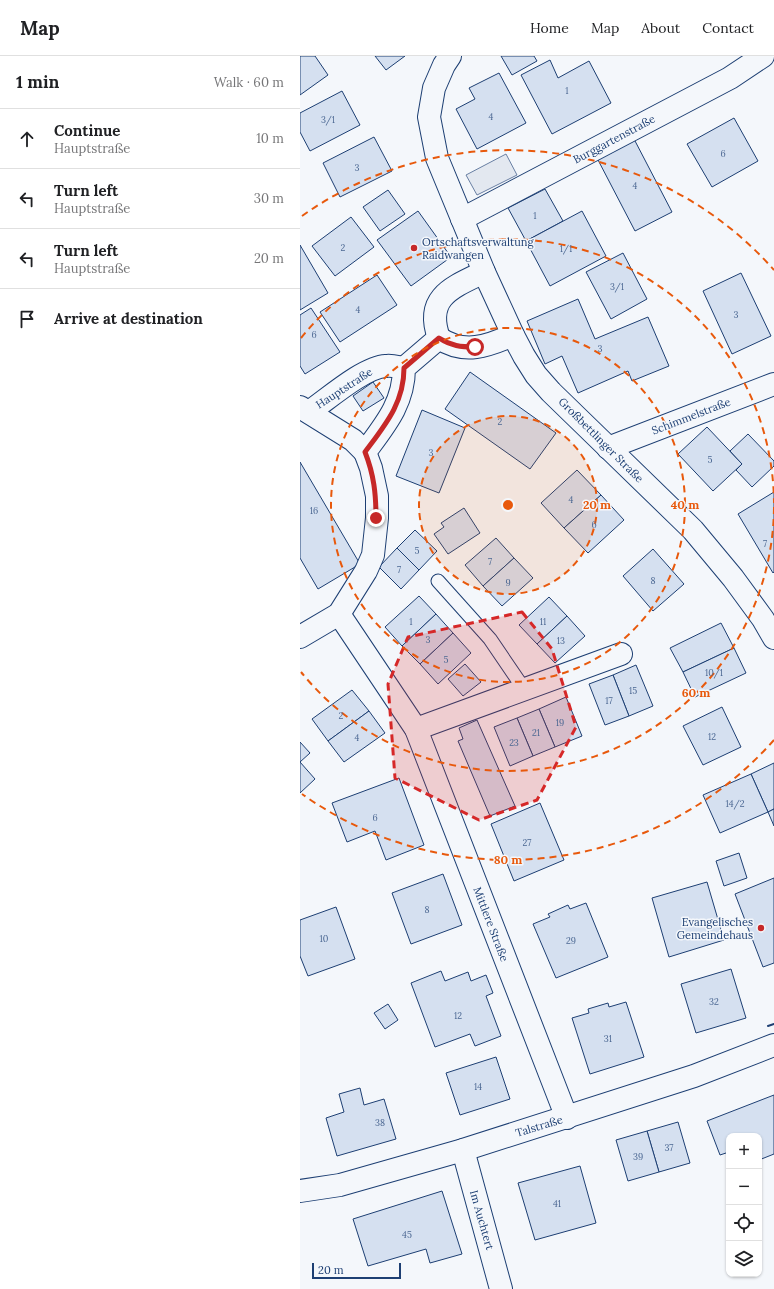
<!DOCTYPE html>
<html lang="en">
<head>
<meta charset="utf-8">
<style>
  body { margin:0; font-family:Lora,serif; background:#f2f2f2; color:#202124 }
  .controls { position:absolute; right:12px; bottom:12px; display:grid; overflow:hidden; border-radius:8px; box-shadow:0 1px 3px #0004 }
  .controls button { width:36px; height:36px; display:grid; place-items:center; padding:0; border:0; border-bottom:1px solid #e0e0e0; background:#fff; color:#202124; font:20px sans-serif }
  .scale { position:absolute; left:12px; bottom:10px; width:89px; box-sizing:border-box; padding-left:4px; border:2px solid #1d3f73; border-top:0; font-size:11px; line-height:14px; white-space:nowrap; color:#1d3f73; -webkit-text-stroke:3px #f4f7fb; paint-order:stroke }
  .stop { position:absolute; width:12px; height:12px; margin:-9px; border:3px solid #c62828; border-radius:50%; background:#fff }
  .stop.end { background:#c62828; border-color:#fff; box-shadow:0 1px 4px #0008 }
  .list { margin:0; padding:0; list-style:none }
  h2 { display:flex; justify-content:space-between; align-items:center; height:52px; margin:0; padding:0 16px; font-size:17px }
  h2 small { font-size:13px; font-weight:400; color:#757577 }
  .list li { display:grid; grid-template-columns:26px 1fr auto; gap:12px; align-items:center; box-sizing:border-box; height:60px; padding:0 16px; border-top:1px solid #e0e0e0 }
  .list b { display:block; font-size:15px; white-space:nowrap }
  .list p { margin:0; font-size:13px; white-space:nowrap; color:#757577 }
  .list em { font-size:13px; font-style:normal; color:#757577 }
  .icon { flex:none; width:22px; height:22px; fill:none; stroke:currentColor; stroke-width:2; stroke-linecap:round; stroke-linejoin:round }
  .map { position:relative; flex:none; width:474px; height:1233px; overflow:hidden }
  header { display:flex; align-items:center; gap:24px; box-sizing:border-box; height:56px; padding:0 20px; background:#fff; border-bottom:1px solid #e0e0e0 }
  header strong { font-size:19px }
  nav { display:flex; gap:22px; margin-inline-start:auto; font-size:14px }
  main { display:flex }
  aside { flex:1; background:#fff }
  .map>svg:first-child { display:block }
  .parking { fill:#e3e8f0; stroke:#687fa3 }
  .building { fill:#d5e0f0; stroke:#1d3f73 }
  .lines { fill:none; stroke-linecap:round; stroke-linejoin:round }
  .service-casing { stroke:#1d3f73; stroke-width:15 }
  .minor-casing { stroke:#1d3f73; stroke-width:24 }
  .tertiary-casing { stroke:#1d3f73; stroke-width:24 }
  .service { stroke:#f4f7fb; stroke-width:13 }
  .minor { stroke:#f4f7fb; stroke-width:22 }
  .tertiary { stroke:#f4f7fb; stroke-width:22 }
  .wall { stroke:#1d3f73; stroke-width:2 }
  .route { stroke:#c62828; stroke-width:5 }
  .marked { fill:#d62828; fill-opacity:0.2; stroke:#d62828; stroke-width:3; stroke-dasharray:8 5; stroke-linejoin:round }
  .ring { fill:none; stroke:#e8590c; stroke-width:2; stroke-dasharray:7 5 }
  .poi-dot { fill:#c62828; stroke:#f4f7fb; stroke-width:1.5 }
  .labels { text-anchor:middle; dominant-baseline:central; stroke-width:3; stroke-linejoin:round; paint-order:stroke }
  .number-label { font-size:9px; fill:#4b6792 }
  .street-label { font-size:11px; fill:#1d3f73; stroke:#f4f7fb }
  .poi-label { font-size:11px; fill:#1d3f73; stroke:#f4f7fb; text-anchor:start }
  .centre { fill:#e8590c; stroke:#f4f7fb; stroke-width:2 }
  .ring-label { font-size:12px; text-anchor:middle; font-weight:bold; fill:#e8590c; stroke:#f4f7fb; stroke-width:3; stroke-linejoin:round; paint-order:stroke }
</style>
</head>
<body>
<header>
<strong>Map</strong>
<nav><a>Home</a><a>Map</a><a>About</a><a>Contact</a></nav>
</header>
<main>
<aside>
<h2>1 min<small>Walk · 60 m</small></h2>
<ul class="list">
<li><svg class="icon" aria-label="ahead" viewBox="0 0 24 24"><path d="M12 20V5M6 11l6-6 6 6"/></svg><div><b>Continue</b><p>Hauptstraße</p></div><em>10 m</em></li>
<li><svg class="icon" aria-label="left" viewBox="0 0 24 24"><path d="M17 20v-9H6M10 6l-5 5 5 5"/></svg><div><b>Turn left</b><p>Hauptstraße</p></div><em>30 m</em></li>
<li><svg class="icon" aria-label="left" viewBox="0 0 24 24"><path d="M17 20v-9H6M10 6l-5 5 5 5"/></svg><div><b>Turn left</b><p>Hauptstraße</p></div><em>20 m</em></li>
<li><svg class="icon" aria-label="arrive" viewBox="0 0 24 24"><path d="M6 21V4h12l-3 4 3 4H6"/></svg><div><b>Arrive at destination</b></div></li>
</ul>
</aside>
<div class="map">
<svg width="474" height="1233" viewBox="0 0 474 1233">
  <rect width="100%" height="100%" fill="#f4f7fb"/>
  <!-- parking -->
  <path class="parking" d="M206 98 217 119 177 139 166 119Z"/>
  <!-- building -->
  <g class="building">
    <path d="M0 0H15L28 19 0 39Z"/>
    <path d="M75 0H105L86 14Z"/>
    <path d="M201 0H234L237 5 212 19Z"/>
    <path d="M250 4 258 22 289 5 311 47 252 78 221 19Z"/>
    <path d="M199 17 226 67 177 93 156 53 175 43 169 32Z"/>
    <path d="M42 35 60 69 10 95 0 76V57Z"/>
    <path d="M434 62 458 105 412 131 387 88Z"/>
    <path d="M74 81 92 115 40 141 23 107Z"/>
    <path d="M334 83 372 156 335 175 297 102Z"/>
    <path d="M245 133 263 165 226 185 208 152Z"/>
    <path d="M88 134 105 158 80 175 63 151Z"/>
    <path d="M118 155 151 201 111 230 77 184Z"/>
    <path d="M282 155 306 200 250 230 226 185Z"/>
    <path d="M51 161 74 191 35 220 12 190Z"/>
    <path d="M0 189 28 237 0 254Z"/>
    <path d="M323 197 347 243 311 263 286 216Z"/>
    <path d="M441 217 471 280 432 298 403 235Z"/>
    <path d="M77 219 97 249 40 286 20 256Z"/>
    <path d="M278 243 295 283 348 261 369 310 332 325 328 315 278 337 262 300 245 308 227 265Z"/>
    <path d="M11 252 40 296 5 318 0 310V259Z"/>
    <path d="M170 316 256 377 230 413 145 353Z"/>
    <path d="M73 326 84 342 63 355 53 340Z"/>
    <path d="M122 354 165 372 139 437 96 420Z"/>
    <path d="M407 371 442 408 413 435 378 398Z"/>
    <path d="M448 378 474 405V410L452 431 436 414 442 408 430 395Z"/>
    <path d="M0 406 60 508 18 533 0 502Z"/>
    <path d="M277 414 301 439 264 472 241 447Z"/>
    <path d="M474 436V516L473 517 438 458Z"/>
    <path d="M301 439 324 464 288 497 264 472Z"/>
    <path d="M164 452 180 477 148 498 134 478 144 471 141 467Z"/>
    <path d="M115 474 137 495 119 514 97 492Z"/>
    <path d="M196 482 214 502 183 530 165 509Z"/>
    <path d="M97 492 119 514 101 533 79 511Z"/>
    <path d="M353 493 384 528 353 555 323 520Z"/>
    <path d="M214 502 233 522 202 550 183 530Z"/>
    <path d="M119 540 136 558 102 590 85 571Z"/>
    <path d="M249 541 267 560 237 588 219 569Z"/>
    <path d="M136 558 153 577 120 608 102 590Z"/>
    <path d="M267 560 285 580 255 607 237 588Z"/>
    <path d="M421 567 434 592 383 616 370 592Z"/>
    <path d="M153 577 171 597 138 628 120 608Z"/>
    <path d="M434 592 446 617 395 641 383 616Z"/>
    <path d="M165 608 181 626 163 640 148 623Z"/>
    <path d="M336 609 353 650 329 660 313 619Z"/>
    <path d="M313 619 329 660 305 669 289 628Z"/>
    <path d="M52 634 69 655 28 685 12 663Z"/>
    <path d="M266 641 282 680 255 691 239 653Z"/>
    <path d="M422 651 441 691 403 709 383 670Z"/>
    <path d="M239 653 255 691 233 700 217 662Z"/>
    <path d="M69 655 85 677 44 706 28 685Z"/>
    <path d="M217 662 233 700 210 710 194 671Z"/>
    <path d="M177 664 215 750 190 760 158 685 163 683 159 672Z"/>
    <path d="M0 686 10 697 0 706 15 723 0 737Z"/>
    <path d="M474 707V753L468 756 451 718Z"/>
    <path d="M451 718 468 756 420 777 403 739Z"/>
    <path d="M99 722 124 789 86 804 75 775 47 786 32 747Z"/>
    <path d="M240 747 264 804 214 825 191 768Z"/>
    <path d="M474 753V770L468 756Z"/>
    <path d="M439 797 447 822 424 830 416 805Z"/>
    <path d="M143 818 162 869 111 888 92 837Z"/>
    <path d="M474 822V907L463 911 435 838Z"/>
    <path d="M407 826 424 884 369 901 352 842Z"/>
    <path d="M286 847 308 901 256 922 233 868 250 861 248 858 268 849 270 853Z"/>
    <path d="M36 851 55 903 8 920 0 900V864Z"/>
    <path d="M431 913 446 962 396 977 381 928Z"/>
    <path d="M141 915 145 925 168 916 171 925 186 919 193 937 186 940 201 980 175 990 170 978 135 991 111 927Z"/>
    <path d="M326 946 344 1001 290 1018 272 962 289 957 288 953 308 947 309 951Z"/>
    <path d="M88 948 98 964 85 973 74 957Z"/>
    <path d="M196 1001 210 1043 160 1059 146 1017Z"/>
    <path d="M60 1032 64 1049 84 1043 96 1083 37 1100 26 1062 44 1056 39 1038Z"/>
    <path d="M474 1039V1098L459 1104V1080H429V1096L420 1099 407 1065Z"/>
    <path d="M378 1066 390 1107 359 1116 347 1075Z"/>
    <path d="M347 1075 359 1116 328 1125 316 1084Z"/>
    <path d="M280 1110 296 1167 235 1184 218 1127Z"/>
    <path d="M142 1135 162 1198 130 1207 126 1193 68 1210 53 1163Z"/>
  </g>
  <g class="lines">
    <!-- service casing -->
    <g class="service-casing">
      <path id="service" d="M138 525 190 583 224 633"/>
    </g>
    <!-- minor casing -->
    <g class="minor-casing">
      <g id="minor">
        <path d="M162 163 430 22 463 0"/>
        <path d="M139 282C124 241 153 231 184 216"/>
        <path d="M0 351 53 384 65 396"/>
        <path d="M9 356C28 343 64 311 86 310 91 309 98 311 104 312"/>
        <path d="M308 392 474 328"/>
        <path d="M39 558 116 673 267 1062"/>
        <path d="M0 581 39 558 66 515 73 499 77 462V440L71 412 65 396C85 369 104 347 104 312L139 282C164 299 188 290 213 279"/>
        <path d="M116 673 321 598"/>
        <path d="M163 1094 201 1233"/>
        <path d="M0 1135 40 1129 163 1094 394 1020 474 989"/>
      </g>
    </g>
    <!-- tertiary casing -->
    <g class="tertiary-casing">
      <path id="tertiary" d="M150 0 144 9 134 32 129 61 137 102 184 216 213 279 224 300 236 319 251 336 393 474 433 522 463 563 474 582"/>
    </g>
    <!-- service -->
    <use href="#service" class="service"/>
    <!-- minor -->
    <use href="#minor" class="minor"/>
    <!-- tertiary -->
    <use href="#tertiary" class="tertiary"/>
    <!-- wall -->
    <path class="wall" d="M468 970 474 968"/>
  </g>
  <g class="lines">
    <!-- route -->
    <path class="route" d="M76 462C76 438 74 419 65 396 85 369 104 347 104 312L139 282C151 290 161 291 175 291"/>
  </g>
  <!-- marked area -->
  <path class="marked" d="M222 556 252 593 276 671 237 744 179 764 95 722 88 628 108 581Z"/>
  <!-- distance rings -->
  <circle cx="208" cy="449" r="89" fill="#e8590c" fill-opacity=".12"/>
  <g class="ring">
    <circle cx="208" cy="449" r="89"/>
    <circle cx="208" cy="449" r="177"/>
    <path d="M474 451A266 266 0 0 1 1 616M1 282A266 266 0 0 1 474 447"/>
    <path d="M474 684A355 355 0 0 1 2 738M2 160A355 355 0 0 1 474 214"/>
  </g>
  <!-- markers -->
  <g class="poi-dot">
    <circle cx="114" cy="192" r="4"/>
    <circle cx="461" cy="872" r="4"/>
  </g>
  <g class="labels">
    <!-- number labels -->
    <g class="number-label">
      <text x="267" y="34">1</text>
      <text x="191" y="60">4</text>
      <text x="28" y="63">3/1</text>
      <text x="423" y="97">6</text>
      <text x="57" y="111">3</text>
      <text x="335" y="129">4</text>
      <text x="235" y="159">1</text>
      <text x="43" y="191">2</text>
      <text x="266" y="192">1/1</text>
      <text x="317" y="230">3/1</text>
      <text x="58" y="253">4</text>
      <text x="436" y="258">3</text>
      <text x="14" y="278">6</text>
      <text x="300" y="292">3</text>
      <text x="200" y="365">2</text>
      <text x="131" y="396">3</text>
      <text x="410" y="403">5</text>
      <text x="271" y="443">4</text>
      <text x="14" y="454">16</text>
      <text x="294" y="468">6</text>
      <text x="465" y="487">7</text>
      <text x="117" y="494">5</text>
      <text x="190" y="505">7</text>
      <text x="99" y="513">7</text>
      <text x="353" y="524">8</text>
      <text x="208" y="526">9</text>
      <text x="111" y="565">1</text>
      <text x="243" y="565">11</text>
      <text x="128" y="583">3</text>
      <text x="261" y="584">13</text>
      <text x="146" y="603">5</text>
      <text x="414" y="616">10/1</text>
      <text x="333" y="634">15</text>
      <text x="309" y="644">17</text>
      <text x="41" y="659">2</text>
      <text x="260" y="666">19</text>
      <text x="236" y="676">21</text>
      <text x="412" y="680">12</text>
      <text x="57" y="681">4</text>
      <text x="214" y="686">23</text>
      <text x="435" y="747">14/2</text>
      <text x="75" y="761">6</text>
      <text x="227" y="786">27</text>
      <text x="127" y="853">8</text>
      <text x="24" y="882">10</text>
      <text x="271" y="884">29</text>
      <text x="414" y="945">32</text>
      <text x="158" y="959">12</text>
      <text x="308" y="982">31</text>
      <text x="178" y="1030">14</text>
      <text x="80" y="1066">38</text>
      <text x="369" y="1091">37</text>
      <text x="338" y="1100">39</text>
      <text x="257" y="1147">41</text>
      <text x="107" y="1178">45</text>
    </g>
    <!-- street labels -->
    <g class="street-label">
      <text transform="translate(314 83) rotate(-28)">Burggartenstraße</text>
      <text transform="translate(44 332) rotate(-33)">Hauptstraße</text>
      <text transform="translate(391 360) rotate(-21)">Schimmelstraße</text>
      <text transform="translate(301 384) rotate(45)">Großbettlinger Straße</text>
      <text transform="translate(191 868) rotate(69)">Mittlere Straße</text>
      <text transform="translate(239 1070) rotate(-17)">Talstraße</text>
      <text transform="translate(182 1164) rotate(74)">Im Auchtert</text>
    </g>
    <!-- poi labels -->
    <g class="poi-label">
      <text x="122" y="186">Ortschaftsverwaltung<tspan x="122" dy="13">Raidwangen</tspan></text>
      <text x="453" y="866" text-anchor="end">Evangelisches<tspan x="453" dy="13">Gemeindehaus</tspan></text>
    </g>
  </g>
  <circle cx="208" cy="449" r="6" class="centre"/>
  <g class="ring-label">
    <text x="297" y="453">20 m</text>
    <text x="385" y="453">40 m</text>
    <text x="396" y="641">60 m</text>
    <text x="208" y="808">80 m</text>
  </g>
</svg>
<div class="controls">
<button>+</button>
<button>−</button>
<button><svg class="icon" aria-label="locate" viewBox="0 0 24 24"><circle cx="12" cy="12" r="6"/><path d="M12 2v4M12 18v4M2 12h4M18 12h4"/></svg></button>
<button><svg class="icon" aria-label="layers" viewBox="0 0 24 24"><path d="M12 4l9 5-9 5-9-5zM3 14l9 5 9-5"/></svg></button>
</div>
<div class="scale">20 m</div>
<div class="stop" style="left:175px;top:291px"></div>
<div class="stop end" style="left:76px;top:462px"></div>
</div>
</main>
</body>
</html>
